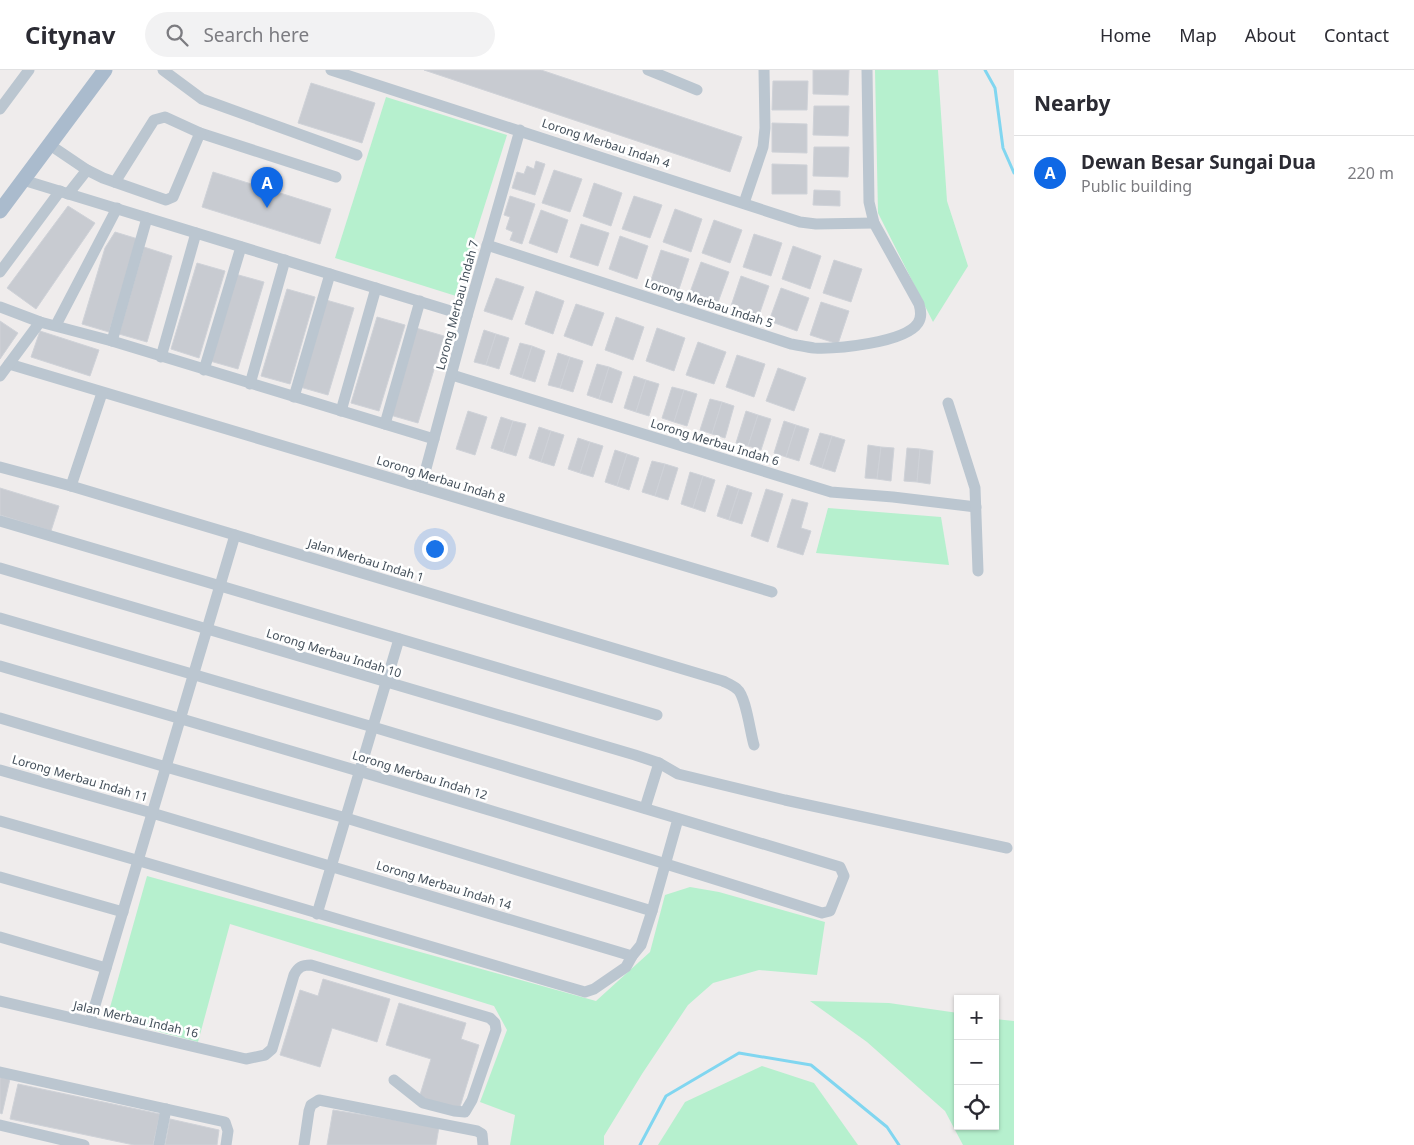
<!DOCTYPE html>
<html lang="en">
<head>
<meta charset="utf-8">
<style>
  body { margin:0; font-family:"Noto Sans",sans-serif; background:#f2f2f3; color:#2b2b33 }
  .controls { position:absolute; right:15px; bottom:15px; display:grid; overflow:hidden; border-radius:0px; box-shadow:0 1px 4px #0004 }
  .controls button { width:45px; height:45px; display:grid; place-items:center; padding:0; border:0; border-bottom:1px solid #e1e1e2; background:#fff; color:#2b2b33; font:25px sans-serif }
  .you { position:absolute; left:434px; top:478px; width:18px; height:18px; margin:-12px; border:4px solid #fff; border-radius:50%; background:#1a73e8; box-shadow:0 0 0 8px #1a73e833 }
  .badge { display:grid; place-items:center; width:32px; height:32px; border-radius:50%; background:#0f68e5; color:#fff; font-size:16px; font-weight:700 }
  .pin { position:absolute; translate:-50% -41px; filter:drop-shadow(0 1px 2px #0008) }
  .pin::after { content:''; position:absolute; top:26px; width:18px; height:15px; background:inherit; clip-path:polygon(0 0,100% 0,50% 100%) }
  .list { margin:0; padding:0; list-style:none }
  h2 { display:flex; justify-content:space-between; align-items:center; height:65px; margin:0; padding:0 20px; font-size:21px }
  h2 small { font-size:16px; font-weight:400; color:#7c7c81 }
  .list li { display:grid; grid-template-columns:32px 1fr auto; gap:15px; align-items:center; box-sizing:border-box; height:75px; padding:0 20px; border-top:1px solid #e1e1e2 }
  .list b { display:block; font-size:19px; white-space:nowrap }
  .list p { margin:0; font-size:16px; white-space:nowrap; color:#7c7c81 }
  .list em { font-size:16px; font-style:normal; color:#7c7c81 }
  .icon { flex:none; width:28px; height:28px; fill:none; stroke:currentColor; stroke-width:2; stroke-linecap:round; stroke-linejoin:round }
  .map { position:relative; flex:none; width:1014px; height:1075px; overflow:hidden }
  header { display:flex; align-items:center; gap:30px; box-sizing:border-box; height:70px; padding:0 25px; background:#fff; border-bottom:1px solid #e1e1e2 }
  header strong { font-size:24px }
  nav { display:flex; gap:28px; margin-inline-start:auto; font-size:18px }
  .search { width:350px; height:45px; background:#f2f2f3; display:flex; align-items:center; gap:12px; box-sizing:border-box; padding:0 18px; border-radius:28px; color:#7c7c81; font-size:19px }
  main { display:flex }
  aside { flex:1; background:#fff }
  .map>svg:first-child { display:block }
  .green { fill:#b6f0ce }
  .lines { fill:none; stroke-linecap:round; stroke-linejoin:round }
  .stream { stroke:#81d6f0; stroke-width:3 }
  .building { fill:#c8cbd1; stroke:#cfd2d8 }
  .minor { stroke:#bbc6d0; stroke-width:11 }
  .major { stroke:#aabbcd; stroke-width:15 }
  .labels { text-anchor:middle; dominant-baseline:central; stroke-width:5; stroke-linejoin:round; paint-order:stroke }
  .street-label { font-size:12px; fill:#434f5a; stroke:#fff }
</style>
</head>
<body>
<header>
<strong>Citynav</strong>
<div class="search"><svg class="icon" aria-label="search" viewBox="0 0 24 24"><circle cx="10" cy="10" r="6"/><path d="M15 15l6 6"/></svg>Search here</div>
<nav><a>Home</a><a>Map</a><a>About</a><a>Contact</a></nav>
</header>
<main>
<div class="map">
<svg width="1014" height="1075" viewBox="0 0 1014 1075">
  <rect width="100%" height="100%" fill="#efecec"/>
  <!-- green -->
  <g class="green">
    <path d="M875 0H938L947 131 968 196 933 252 878 143Z"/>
    <path d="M386 27 507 65 456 226 335 188Z"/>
    <path d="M828 438 941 447 949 495 816 483Z"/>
    <path d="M147 806 596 931 650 882 665 825 690 817 719 822 825 852 817 905 759 900 713 913 688 935 642 1004 604 1066V1075H510L515 1045 480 1032 507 960 494 936 230 854 198 972 107 948Z"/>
    <path d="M810 931 889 933 958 943V1056H995V949L1014 951V1075H963L945 1041 867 972Z"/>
    <path d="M762 996 814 1013 858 1075H658L685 1032Z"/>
  </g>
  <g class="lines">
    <!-- stream -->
    <g class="stream">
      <path d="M985 0 995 18 1003 78 1014 103"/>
      <path d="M640 1075 666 1026 739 983 811 995 887 1057 899 1075"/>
    </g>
  </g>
  <!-- building -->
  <g class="building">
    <path d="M424 0H541L742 67 730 102Z"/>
    <path d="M813 0H849L848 25 813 24Z"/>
    <path d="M773 11H808L807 40H772Z"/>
    <path d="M311 13 375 33 362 73 298 53Z"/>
    <path d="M814 36H849L848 66 813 65Z"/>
    <path d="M772 53 807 54V83L772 82Z"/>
    <path d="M814 77H849L848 107 813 106Z"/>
    <path d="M536 91 545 94 535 125 512 118 517 102 524 104 527 96 534 99Z"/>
    <path d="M772 94 807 95V124H772Z"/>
    <path d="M554 100 582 109 570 142 542 133Z"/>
    <path d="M213 102 331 139 320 174 202 137Z"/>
    <path d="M594 113 622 123 611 156 583 146Z"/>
    <path d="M814 120 840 121V136L813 135Z"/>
    <path d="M510 126 535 134 522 174 510 170 513 162 506 159 510 147 504 145Z"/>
    <path d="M634 126 662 135 650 168 622 159Z"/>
    <path d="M68 136 95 153 36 239 7 218Z"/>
    <path d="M675 139 702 149 691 182 663 172Z"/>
    <path d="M541 140 568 150 557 183 529 173Z"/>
    <path d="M714 150 742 160 730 193 702 183Z"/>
    <path d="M581 154 609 163 598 196 570 187Z"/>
    <path d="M115 162 138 169 109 262 82 254 105 178Z"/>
    <path d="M754 164 782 173 771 206 743 197Z"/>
    <path d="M620 166 648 176 637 209 609 199Z"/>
    <path d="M793 176 821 186 810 219 782 209Z"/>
    <path d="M144 177 172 186 147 272 119 264Z"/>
    <path d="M661 180 689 189 678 222 650 213Z"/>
    <path d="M834 190 862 199 851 232 823 223Z"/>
    <path d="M701 192 729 202 717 235 689 225Z"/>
    <path d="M197 193 225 201 199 288 171 279Z"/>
    <path d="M235 204 264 212 238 299 210 291Z"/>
    <path d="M741 206 769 216 758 248 730 239Z"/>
    <path d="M496 208 524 217 512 250 484 241Z"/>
    <path d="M781 218 809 228 797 261 769 251Z"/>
    <path d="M287 219 315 227 290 314 261 306Z"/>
    <path d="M536 221 564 231 553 264 525 254Z"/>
    <path d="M326 230 354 238 328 325 300 317Z"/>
    <path d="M821 232 849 241 838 274 810 265Z"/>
    <path d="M576 234 604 243 592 276 564 266Z"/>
    <path d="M377 247 405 255 379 341 351 333Z"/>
    <path d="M616 247 644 257 633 290 605 280Z"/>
    <path d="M0 251 18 263 0 289Z"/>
    <path d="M416 258 444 266 418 353 390 345Z"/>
    <path d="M657 258 685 268 674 301 646 291Z"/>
    <path d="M484 260 496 264 486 295 474 292Z"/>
    <path d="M40 261 99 280 90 306 31 287Z"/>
    <path d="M496 264 509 268 499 299 486 295Z"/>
    <path d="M698 272 726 282 714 314 686 305Z"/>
    <path d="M520 273 532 276 522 308 510 304Z"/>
    <path d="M532 276 545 281 535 312 522 308Z"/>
    <path d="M558 283 570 287 560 318 548 315Z"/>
    <path d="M737 285 765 294 754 327 726 317Z"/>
    <path d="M570 287 583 291 573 322 560 318Z"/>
    <path d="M597 294 609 297 599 329 587 325Z"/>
    <path d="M609 297 622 302 612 333 599 329Z"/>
    <path d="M778 298 806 308 794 341 766 331Z"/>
    <path d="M634 306 646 310 636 342 624 338Z"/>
    <path d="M646 310 659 314 649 346 636 342Z"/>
    <path d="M672 317 684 320 674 352 662 348Z"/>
    <path d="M684 320 697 324 687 356 674 352Z"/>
    <path d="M710 329 722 332 712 364 700 360Z"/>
    <path d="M722 332 734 336 725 368 712 364Z"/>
    <path d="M468 341 487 347 475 385 456 379Z"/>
    <path d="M746 341 758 345 748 376 736 373Z"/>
    <path d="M758 345 771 349 761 380 748 376Z"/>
    <path d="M501 347 513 351 503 382 491 378Z"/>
    <path d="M513 351 526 354 516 386 503 382Z"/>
    <path d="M784 351 796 355 786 387 774 383Z"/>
    <path d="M796 355 809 359 799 391 786 387Z"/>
    <path d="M539 357 551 361 541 392 529 388Z"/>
    <path d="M551 361 564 365 554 396 541 392Z"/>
    <path d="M820 363 832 366 822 398 810 394Z"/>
    <path d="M832 366 845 370 835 402 822 398Z"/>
    <path d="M578 368 590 372 580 403 568 399Z"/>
    <path d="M590 372 603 376 593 407 580 403Z"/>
    <path d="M868 375 881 377 877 409 865 408Z"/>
    <path d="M881 377 894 378 891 411 877 409Z"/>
    <path d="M907 378 920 379 917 412 904 411Z"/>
    <path d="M920 379 933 381 930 414 917 412Z"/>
    <path d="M615 380 627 384 617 416 605 412Z"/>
    <path d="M627 384 639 388 629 420 617 416Z"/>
    <path d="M652 391 665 394 655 426 642 422Z"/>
    <path d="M665 394 678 398 668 430 655 426Z"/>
    <path d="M690 402 703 406 693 438 681 434Z"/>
    <path d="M703 406 715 410 705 442 693 438Z"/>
    <path d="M727 415 739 419 729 450 717 446Z"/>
    <path d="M0 418 59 436 51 461 0 445Z"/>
    <path d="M739 419 752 423 742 454 729 450Z"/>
    <path d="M766 419 783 424 768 472 751 466Z"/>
    <path d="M792 429 808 433 801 458 811 461 803 485 777 477Z"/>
    <path d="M323 909 390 929 377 972 332 958 320 997 280 985 300 920 318 926Z"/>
    <path d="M399 933 466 953 461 969 479 975 459 1040 419 1028 431 989 386 975Z"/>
    <path d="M0 1007 10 1009 2 1044 0 1043Z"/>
    <path d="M18 1014 160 1044 153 1075H134L10 1049Z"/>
    <path d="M333 1040 439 1057 436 1075H327Z"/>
    <path d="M170 1049 219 1060 217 1075H165Z"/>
  </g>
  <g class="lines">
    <!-- minor -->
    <g class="minor">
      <path d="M163 0 202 29 357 85"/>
      <path d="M331 0 800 152 816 154 874 153"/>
      <path d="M648 0 697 20"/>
      <path d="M0 39 29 0"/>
      <path d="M50 75 87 100 103 108 166 130 173 127 200 63 336 107"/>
      <path d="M23 110 467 246"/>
      <path d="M115 112 154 50 165 47 200 63"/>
      <path d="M68 124 87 100"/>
      <path d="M744 133 763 77 765 58 764 0"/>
      <path d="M487 175 791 274C798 275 806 277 814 278 836 279 905 273 918 253 922 247 921 241 919 234L874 153 869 132 867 0"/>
      <path d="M0 202 60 121"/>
      <path d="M0 237 40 252 112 271 434 369"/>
      <path d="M56 255 117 138"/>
      <path d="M112 271 147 148"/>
      <path d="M161 287 196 163"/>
      <path d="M9 294 772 522"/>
      <path d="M204 300 241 177"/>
      <path d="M452 305 831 422 893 427 976 437"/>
      <path d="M0 306 40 252"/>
      <path d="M250 314 285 190"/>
      <path d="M294 327 330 204"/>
      <path d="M948 333 975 418 978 501"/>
      <path d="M341 341 376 218"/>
      <path d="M385 354 420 231"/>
      <path d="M0 397 71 416 723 611C727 613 733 615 737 619 746 626 750 662 754 675"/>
      <path d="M71 416 102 323"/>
      <path d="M421 417 467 246 520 60"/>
      <path d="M0 451 657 645"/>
      <path d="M0 498C212 559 423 624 635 685L659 693 678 704 785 730 1007 778"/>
      <path d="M0 548 373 657 840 797 844 806 830 841 822 843C549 756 275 676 0 596"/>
      <path d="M0 648 166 697 346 748 652 841"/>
      <path d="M0 700 152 743 632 886 641 875 652 841 678 749"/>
      <path d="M645 738 659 693"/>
      <path d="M0 751C196 806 390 865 585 922L594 919 626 897 632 886"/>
      <path d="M0 807 123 842"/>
      <path d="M317 844 399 569"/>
      <path d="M0 867 106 898"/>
      <path d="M0 931 246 989 265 985 272 979 294 905C298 897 302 895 311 895L490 948 495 953 496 960 472 1030 465 1042 454 1041 423 1033 394 1010"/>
      <path d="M90 952 235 465"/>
      <path d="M0 1002 225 1052 228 1061 226 1075"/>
      <path d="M0 1055 84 1075"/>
      <path d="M159 1075 166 1039"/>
      <path d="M304 1075 309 1041 311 1035 319 1030 477 1061 482 1064 483 1075"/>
    </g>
    <!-- major -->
    <path class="major" d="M0 141 105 0"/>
  </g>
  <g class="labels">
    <!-- street labels -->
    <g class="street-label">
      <text transform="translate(606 73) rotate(18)">Lorong Merbau Indah 4</text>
      <text transform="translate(709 233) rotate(18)">Lorong Merbau Indah 5</text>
      <text transform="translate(457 235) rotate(-75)">Lorong Merbau Indah 7</text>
      <text transform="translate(715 372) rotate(17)">Lorong Merbau Indah 6</text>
      <text transform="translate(441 409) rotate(17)">Lorong Merbau Indah 8</text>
      <text transform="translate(366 490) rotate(17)">Jalan Merbau Indah 1</text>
      <text transform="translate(334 583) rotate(17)">Lorong Merbau Indah 10</text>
      <text transform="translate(420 705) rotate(17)">Lorong Merbau Indah 12</text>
      <text transform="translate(80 708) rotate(16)">Lorong Merbau Indah 11</text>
      <text transform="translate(444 815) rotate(17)">Lorong Merbau Indah 14</text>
      <text transform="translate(136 949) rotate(13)">Jalan Merbau Indah 16</text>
    </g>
  </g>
</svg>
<div class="controls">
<button>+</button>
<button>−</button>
<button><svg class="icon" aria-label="locate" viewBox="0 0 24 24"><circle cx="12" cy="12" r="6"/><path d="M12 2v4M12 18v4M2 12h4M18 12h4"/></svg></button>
</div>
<div class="you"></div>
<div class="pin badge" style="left:267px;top:138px">A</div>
</div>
<aside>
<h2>Nearby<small></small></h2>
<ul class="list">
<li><span class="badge">A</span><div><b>Dewan Besar Sungai Dua</b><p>Public building</p></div><em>220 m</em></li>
</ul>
</aside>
</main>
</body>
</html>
